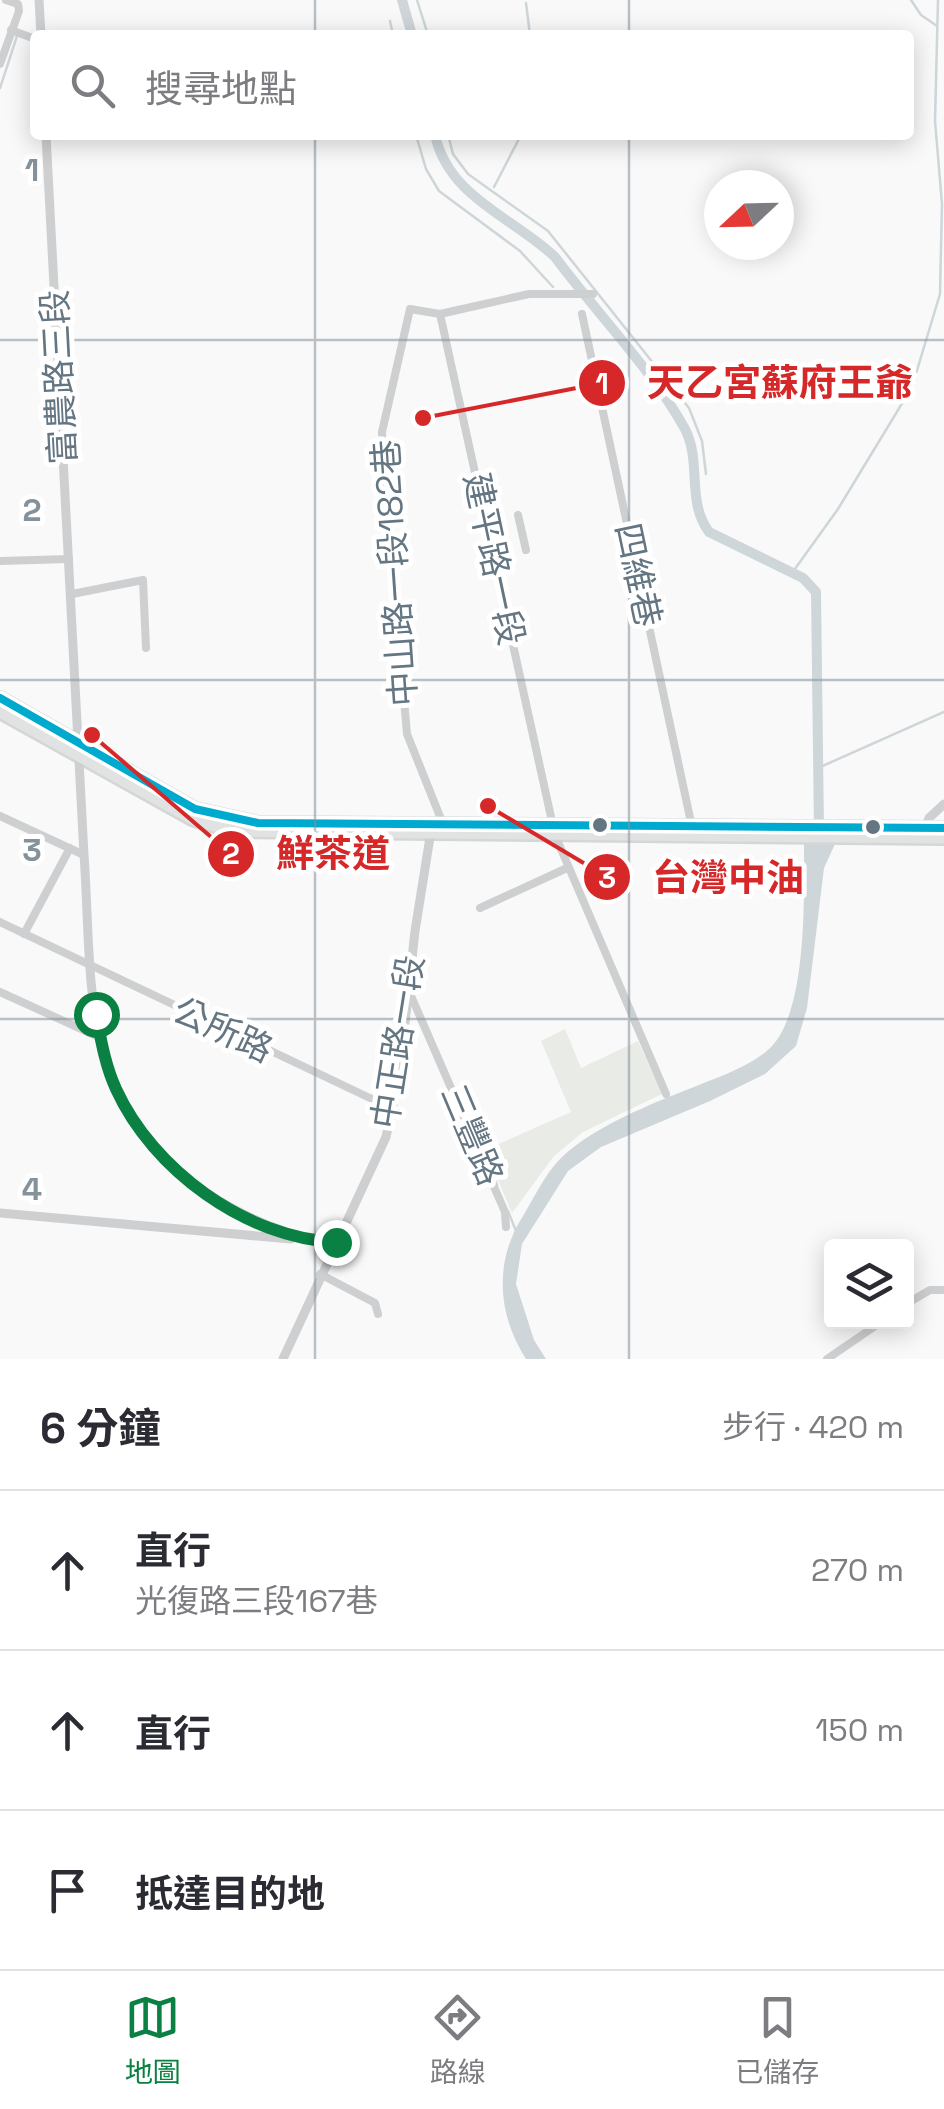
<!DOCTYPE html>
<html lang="zh-TW">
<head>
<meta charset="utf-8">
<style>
  body { margin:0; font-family:"Space Grotesk","Noto Sans TC",sans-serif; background:#f7f7f7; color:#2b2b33 }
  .controls { position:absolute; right:30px; bottom:30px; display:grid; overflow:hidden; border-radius:10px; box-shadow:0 5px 25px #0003 }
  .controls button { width:90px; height:90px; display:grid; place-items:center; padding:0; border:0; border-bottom:2px solid #e1e1e2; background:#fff; color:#2b2b33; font:50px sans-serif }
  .compass { position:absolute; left:704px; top:170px; width:90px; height:90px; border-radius:50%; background:#fff; box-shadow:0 5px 25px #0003; rotate:248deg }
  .stop { position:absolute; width:30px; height:30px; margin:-22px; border:8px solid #0b8043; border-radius:50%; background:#fff }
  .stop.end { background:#0b8043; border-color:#fff; box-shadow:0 2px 10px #0008 }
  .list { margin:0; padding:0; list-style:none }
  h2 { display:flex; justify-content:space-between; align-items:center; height:130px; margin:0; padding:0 40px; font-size:42px }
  h2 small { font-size:32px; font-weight:400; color:#7c7c81 }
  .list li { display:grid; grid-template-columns:65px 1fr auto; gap:30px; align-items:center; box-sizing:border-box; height:160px; padding:0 40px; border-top:2px solid #e1e1e2 }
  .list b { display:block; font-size:38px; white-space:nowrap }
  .list p { margin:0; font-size:32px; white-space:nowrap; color:#7c7c81 }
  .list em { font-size:32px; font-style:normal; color:#7c7c81 }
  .icon { flex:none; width:55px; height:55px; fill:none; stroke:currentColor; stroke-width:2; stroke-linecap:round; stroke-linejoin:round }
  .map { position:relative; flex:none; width:944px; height:1359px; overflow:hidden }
  .search { position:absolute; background:#fff; box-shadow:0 5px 25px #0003; left:30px; right:30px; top:30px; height:110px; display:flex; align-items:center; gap:25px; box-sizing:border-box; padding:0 35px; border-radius:10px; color:#7c7c81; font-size:38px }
  .sheet { height:610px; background:#fff }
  nav { display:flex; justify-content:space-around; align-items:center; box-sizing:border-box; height:140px; border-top:2px solid #e1e1e2; background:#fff; font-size:28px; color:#7c7c81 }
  nav a { display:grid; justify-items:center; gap:5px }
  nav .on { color:#0b8043 }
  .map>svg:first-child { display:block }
  .green { fill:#e8ebe6 }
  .water { fill:#ced6d9 }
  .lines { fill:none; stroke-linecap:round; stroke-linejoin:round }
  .stream { stroke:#ced6d9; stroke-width:2.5 }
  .river { stroke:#ced6d9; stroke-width:10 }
  .primary-casing { stroke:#d5d6d7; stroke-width:16 }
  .minor { stroke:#cecfd0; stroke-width:8 }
  .tertiary { stroke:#cecfd0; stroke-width:9 }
  .primary { stroke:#e1e2e2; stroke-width:11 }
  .bus-1-casing { stroke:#fff; stroke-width:15 }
  .bus-1 { stroke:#00a9ce; stroke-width:8 }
  .route { stroke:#0b8043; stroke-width:12 }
  .grid { fill:none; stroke:#84929c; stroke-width:2.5; stroke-opacity:0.55 }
  .bus-dot { fill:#657683; stroke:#fff; stroke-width:4 }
  .labels { text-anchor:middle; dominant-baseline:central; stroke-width:10; stroke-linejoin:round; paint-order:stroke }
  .street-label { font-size:35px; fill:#657683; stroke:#fff }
  .grid-label { font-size:32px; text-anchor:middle; font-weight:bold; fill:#84929c; stroke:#fff; stroke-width:10; stroke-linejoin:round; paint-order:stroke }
  .leader { fill:none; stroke:#d62828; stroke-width:4 }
  .callout-dot { fill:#d62828; stroke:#fff; stroke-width:4 }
  .mark-label { font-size:30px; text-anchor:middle; font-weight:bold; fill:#fff }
  .callout-label { font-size:38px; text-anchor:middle; font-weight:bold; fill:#d62828; stroke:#fff; stroke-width:10; stroke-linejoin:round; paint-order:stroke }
</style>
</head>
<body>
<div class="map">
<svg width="944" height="1359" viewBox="0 0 944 1359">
  <rect width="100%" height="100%" fill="#f9f9f9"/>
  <!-- green -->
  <path class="green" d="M565 1029 581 1068 638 1041 662 1094 583 1132 554 1156 512 1213 485 1150 571 1112 541 1041Z"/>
  <!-- water -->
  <path class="water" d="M804 843 835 844 824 868 807 1008 796 1046 765 1074 710 1101 601 1147 568 1171 522 1244 516 1284 534 1340 546 1359H526C497 1314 494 1261 523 1216 534 1198 545 1174 560 1159 592 1127 653 1103 694 1087 718 1077 749 1067 769 1049 808 1014 804 893 804 843Z"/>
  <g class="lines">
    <!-- stream -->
    <g class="stream">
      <path d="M417 0 428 35"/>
      <path d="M911 0 921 15 937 26"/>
      <path d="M526 3 530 35"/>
      <path d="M390 21 393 35"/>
      <path d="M0 88 17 36"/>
      <path d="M416 135 426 169 439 191 520 251 553 287"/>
      <path d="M448 135 453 154 468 174 548 231 689 408 702 441 706 474"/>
      <path d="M494 187 521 135"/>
      <path d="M792 573 838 509 912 387 940 294 942 204 935 121 938 0"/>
      <path d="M818 768 944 712"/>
      <path d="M466 1115 497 1185"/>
      <path d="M508 1211 516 1231"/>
    </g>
    <!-- river -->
    <g class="river">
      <path d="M402 0 412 35"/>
      <path d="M435 135C449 198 513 217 555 257 595 311 654 372 685 429 702 462 686 501 709 532L803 578 816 592 819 831"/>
    </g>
    <!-- primary casing -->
    <g class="primary-casing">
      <g id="primary">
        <path d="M0 698 195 809 258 823 944 828"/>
        <path d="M0 712 192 819 231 831 944 838"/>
      </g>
    </g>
    <!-- minor -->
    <g class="minor">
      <path d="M11 30 35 39"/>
      <path d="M0 64 19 11 18 4 6 0"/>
      <path d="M440 314 529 294H593"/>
      <path d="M582 314 692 827"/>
      <path d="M518 515 526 550"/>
      <path d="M0 561 69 559"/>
      <path d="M72 594 143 580 146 648"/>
      <path d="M0 816 84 855"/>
      <path d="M445 829 407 734 383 460 382 432 410 309 440 314 555 835 666 1094"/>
      <path d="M480 908 567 868"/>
      <path d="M0 922 393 1109"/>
      <path d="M24 934 70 848"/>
      <path d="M408 989 505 1212 506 1227"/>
      <path d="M0 992 101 1038"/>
      <path d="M320 1274 375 1303 378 1314"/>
      <path d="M906 1304 930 1290H944"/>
      <path d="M827 1359 881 1322"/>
    </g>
    <!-- tertiary -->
    <g class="tertiary">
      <path d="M39 0 41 35"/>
      <path d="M46 135 84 855C89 922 86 996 105 1061 132 1157 225 1218 317 1241"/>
      <path d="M923 834 929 818 944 804"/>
      <path d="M0 1213 291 1239"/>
      <path d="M283 1359 386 1137 399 1078 415 931 431 831"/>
    </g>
    <!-- primary -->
    <use href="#primary" class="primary"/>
    <!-- bus-1 casing -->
    <g class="bus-1-casing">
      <path id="bus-1" d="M0 698 195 809 258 823 944 828"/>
    </g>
    <!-- bus-1 -->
    <use href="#bus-1" class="bus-1"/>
  </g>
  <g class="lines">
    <!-- route -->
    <path class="route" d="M96 1014C101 1040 105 1065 116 1089 153 1170 246 1238 336 1242"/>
  </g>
  <!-- grid -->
  <path class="grid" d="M315 0V35M629 0V35M315 135V1359M629 135V1359M0 340H944M0 680H944M0 1019H944"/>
  <!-- markers -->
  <g class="bus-dot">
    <circle cx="600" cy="825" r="9"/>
    <circle cx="873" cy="827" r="9"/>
  </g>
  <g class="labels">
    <!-- street labels -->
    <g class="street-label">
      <text transform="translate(59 377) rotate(-93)">富農路三段</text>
      <text transform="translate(494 559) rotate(78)">建平路一段</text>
      <text transform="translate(395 573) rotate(-94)">中山路一段182巷</text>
      <text transform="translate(638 575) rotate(78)">四維巷</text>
      <text transform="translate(223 1030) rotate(25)">公所路</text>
      <text transform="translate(398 1042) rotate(-81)">中正路一段</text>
      <text transform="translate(472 1135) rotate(67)">三豐路</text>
    </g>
  </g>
  <g class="grid-label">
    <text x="32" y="181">1</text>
    <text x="32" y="521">2</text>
    <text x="32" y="861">3</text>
    <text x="32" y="1200">4</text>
  </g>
  <!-- callouts -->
  <path class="leader" d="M423 418L602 383M92 735L231 854M488 806L607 877"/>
  <g class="callout-dot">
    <circle cx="423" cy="418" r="10"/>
    <circle cx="92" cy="735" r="10"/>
    <circle cx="488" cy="806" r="10"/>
    <circle cx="602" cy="383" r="25"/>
    <circle cx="231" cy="854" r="25"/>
    <circle cx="607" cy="877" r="25"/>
  </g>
  <g class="mark-label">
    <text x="602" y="394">1</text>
    <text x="231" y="864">2</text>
    <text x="607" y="888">3</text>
  </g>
  <g class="callout-label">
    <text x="780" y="396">天乙宮蘇府王爺</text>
    <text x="333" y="867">鮮茶道</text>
    <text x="728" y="891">台灣中油</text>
  </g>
</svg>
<div class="controls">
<button><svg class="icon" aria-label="layers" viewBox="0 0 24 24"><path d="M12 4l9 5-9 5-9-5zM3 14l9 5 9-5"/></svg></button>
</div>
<svg class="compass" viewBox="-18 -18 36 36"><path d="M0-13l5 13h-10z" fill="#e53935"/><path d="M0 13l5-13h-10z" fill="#7c7c81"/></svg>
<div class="stop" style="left:96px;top:1014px"></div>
<div class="stop end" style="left:336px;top:1242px"></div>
<div class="search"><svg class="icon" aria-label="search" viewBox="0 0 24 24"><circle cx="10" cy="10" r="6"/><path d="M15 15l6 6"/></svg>搜尋地點</div>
</div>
<section class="sheet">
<h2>6 分鐘<small>步行 · 420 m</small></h2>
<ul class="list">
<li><svg class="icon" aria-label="ahead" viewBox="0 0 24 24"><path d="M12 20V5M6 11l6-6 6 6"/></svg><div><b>直行</b><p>光復路三段167巷</p></div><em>270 m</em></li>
<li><svg class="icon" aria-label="ahead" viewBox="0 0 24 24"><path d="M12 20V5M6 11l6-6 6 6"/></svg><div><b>直行</b></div><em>150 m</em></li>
<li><svg class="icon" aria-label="arrive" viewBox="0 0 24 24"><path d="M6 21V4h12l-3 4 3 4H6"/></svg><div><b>抵達目的地</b></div></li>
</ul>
</section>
<nav>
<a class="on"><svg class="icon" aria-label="map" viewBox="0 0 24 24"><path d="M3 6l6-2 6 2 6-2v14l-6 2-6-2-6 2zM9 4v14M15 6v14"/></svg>地圖</a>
<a><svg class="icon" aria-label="directions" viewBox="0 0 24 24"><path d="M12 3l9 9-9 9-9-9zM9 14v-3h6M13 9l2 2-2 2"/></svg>路線</a>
<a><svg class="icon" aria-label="saved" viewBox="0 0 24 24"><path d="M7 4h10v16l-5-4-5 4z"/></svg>已儲存</a>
</nav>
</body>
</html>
